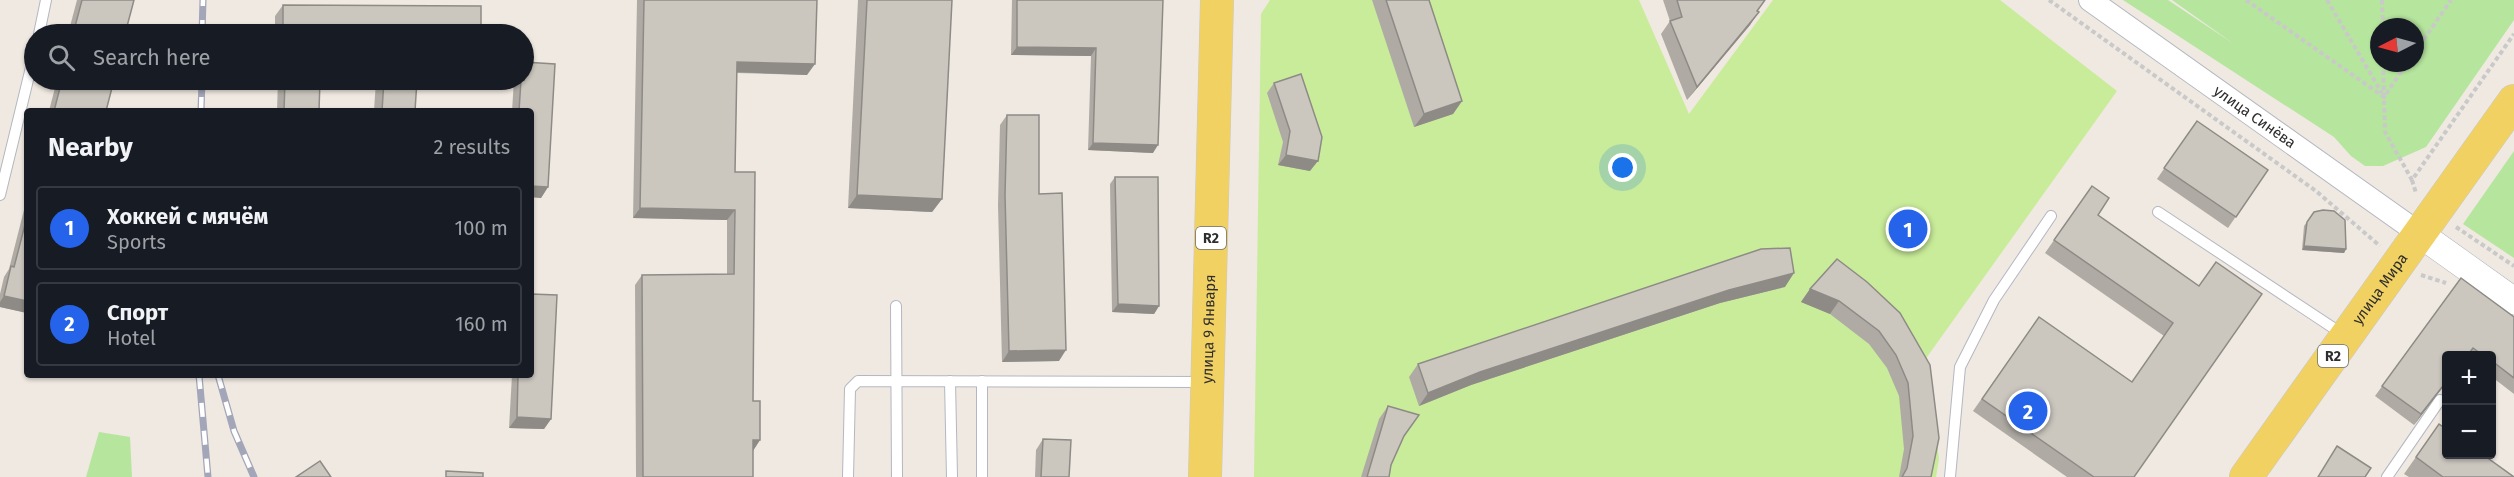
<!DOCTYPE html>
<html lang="en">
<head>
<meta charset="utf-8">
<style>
  body { margin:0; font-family:"Fira Sans",sans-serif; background:#242831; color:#f1f3f6 }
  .controls { position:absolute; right:18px; bottom:18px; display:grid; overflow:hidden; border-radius:6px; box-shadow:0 2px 4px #0004 }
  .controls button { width:54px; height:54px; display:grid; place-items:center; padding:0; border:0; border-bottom:2px solid #363941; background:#171b24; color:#f1f3f6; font:30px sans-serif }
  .compass { position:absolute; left:2370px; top:18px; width:54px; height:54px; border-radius:50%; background:#171b24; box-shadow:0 2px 4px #0004; rotate:264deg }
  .you { position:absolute; left:1623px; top:168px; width:21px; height:21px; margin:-15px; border:4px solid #fff; border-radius:50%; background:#1a73e8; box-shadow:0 0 0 9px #1a73e833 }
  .badge { display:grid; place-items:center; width:39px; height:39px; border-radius:50%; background:#2563eb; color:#fff; font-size:20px; font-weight:700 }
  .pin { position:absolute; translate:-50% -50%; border:3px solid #fff; box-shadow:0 2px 6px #0006 }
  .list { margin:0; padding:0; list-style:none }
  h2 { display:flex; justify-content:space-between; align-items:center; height:78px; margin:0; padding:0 24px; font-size:26px }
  h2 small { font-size:20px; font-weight:400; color:#9ea1a6 }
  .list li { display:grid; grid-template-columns:39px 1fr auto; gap:18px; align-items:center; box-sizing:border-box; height:84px; margin:0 12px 12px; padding:0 12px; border:2px solid #363941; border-radius:6px }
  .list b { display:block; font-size:22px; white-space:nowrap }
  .list p { margin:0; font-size:20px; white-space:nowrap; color:#9ea1a6 }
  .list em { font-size:20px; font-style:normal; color:#9ea1a6 }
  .icon { flex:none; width:33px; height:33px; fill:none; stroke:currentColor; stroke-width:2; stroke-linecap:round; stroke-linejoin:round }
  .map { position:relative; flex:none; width:2514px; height:477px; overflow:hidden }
  .search { position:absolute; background:#171b24; box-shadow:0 2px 4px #0004; left:24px; top:24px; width:510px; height:66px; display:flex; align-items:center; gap:15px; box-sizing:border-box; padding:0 21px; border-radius:33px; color:#9ea1a6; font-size:22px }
  .panel { position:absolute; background:#171b24; box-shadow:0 2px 4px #0004; left:24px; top:108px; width:510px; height:270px; border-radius:6px }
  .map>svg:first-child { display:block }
  .green { fill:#b6e59e; fill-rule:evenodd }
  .pitch { fill:#c9ec9a }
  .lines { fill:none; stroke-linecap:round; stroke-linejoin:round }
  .service-casing { stroke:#b4b7c1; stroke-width:12 }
  .minor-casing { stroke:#b4b7c1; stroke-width:24 }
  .tertiary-casing { stroke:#b4b7c1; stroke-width:28 }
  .primary-casing { stroke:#c9c9c9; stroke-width:34 }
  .path { stroke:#c9c9c9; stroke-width:4; stroke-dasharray:4.5 3; stroke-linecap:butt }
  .service { stroke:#fff; stroke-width:10 }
  .minor { stroke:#fff; stroke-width:22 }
  .tertiary { stroke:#fff; stroke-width:27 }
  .primary { stroke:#f2d163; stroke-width:33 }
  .rail-casing { stroke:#a3a6b8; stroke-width:7 }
  .rail { stroke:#fff; stroke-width:4.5; stroke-dasharray:14; stroke-linecap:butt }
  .wall { fill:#afaba4 }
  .shaded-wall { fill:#8e8b86 }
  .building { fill:#cbc7bf; stroke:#8e8b86; stroke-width:1.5 }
  .labels { text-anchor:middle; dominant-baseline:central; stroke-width:5; stroke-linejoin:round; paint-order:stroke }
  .shield { fill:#fff; stroke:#6d6d6d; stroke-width:1.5 }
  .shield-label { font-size:14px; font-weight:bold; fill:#2e2e2e }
  .street-label { font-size:15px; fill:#2e2e2e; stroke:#fff }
</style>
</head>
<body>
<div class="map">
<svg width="2514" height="477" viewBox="0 0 2514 477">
  <rect width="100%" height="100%" fill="#efe9e1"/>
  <!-- green -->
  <g class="green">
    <path d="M2123 0H2168L2234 44 2172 0H2514V20L2426 147 2383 166H2365L2351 156 2334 137ZM2379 27H2415V63H2379Z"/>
    <path d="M2514 151V258L2463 224Z"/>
    <path d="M99 432 130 437 132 477H86Z"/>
  </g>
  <!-- pitch -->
  <path class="pitch" d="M1270 0H1639L1689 114 1773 0H2000L2117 91 1927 357 1939 459 1936 477H1254L1261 14Z"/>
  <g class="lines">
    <!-- service casing -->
    <g class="service-casing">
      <g id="service">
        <path d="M39 34 46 0"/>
        <path d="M0 195 34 55"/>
        <path d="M2158 212 2344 335"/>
        <path d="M896 306 897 477"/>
        <path d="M950 381 952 477"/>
        <path d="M982 381V477"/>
        <path d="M848 477 850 389 858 381 1205 382"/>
        <path d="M1950 477 1960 367 1994 300 2051 216"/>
        <path d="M2387 477 2440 400"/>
      </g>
    </g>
    <!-- minor casing -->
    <g class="minor-casing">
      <g id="minor">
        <path id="s1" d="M2090 0 2420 234"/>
      </g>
    </g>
    <!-- tertiary casing -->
    <g class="tertiary-casing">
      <path id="tertiary" d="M2420 234 2514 301"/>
    </g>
    <!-- primary casing -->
    <g class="primary-casing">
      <g id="primary">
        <path id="s2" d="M1205 477 1217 0"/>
        <path id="s3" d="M2246 477 2514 101"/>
      </g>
    </g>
    <!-- path -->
    <g class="path">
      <path d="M2049 0 2316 191 2380 246"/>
      <path d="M2246 0 2384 97 2407 63"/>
      <path d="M2327 0 2382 93"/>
      <path d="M2382 0 2383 27"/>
      <path d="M2415 52 2451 0"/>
      <path d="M2383 63 2385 132 2412 180 2514 34"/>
      <path d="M2412 180 2416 193"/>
      <path d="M2456 227 2514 266"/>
      <path d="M2421 275 2446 283"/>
    </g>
    <!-- service -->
    <use href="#service" class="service"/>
    <!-- minor -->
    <use href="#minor" class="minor"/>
    <!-- tertiary -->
    <use href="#tertiary" class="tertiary"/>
    <!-- primary -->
    <use href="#primary" class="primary"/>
    <!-- rail casing -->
    <g class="rail-casing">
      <g id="rail">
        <path d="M202 34 203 0"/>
        <path d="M201 111 202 80"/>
        <path d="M199 375 208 477"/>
        <path d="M218 375 234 431 254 477"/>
      </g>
    </g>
    <!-- rail -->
    <use href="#rail" class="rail"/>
  </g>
  <!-- wall -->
  <g class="wall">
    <path d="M77 0H134L125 34H68Z"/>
    <path d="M637 0H817L807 75 737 73 735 172 753 401 760 440 753 450V477H636L635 285 642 275 727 274V220L633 218Z"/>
    <path d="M858 0H952L942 199 932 212 848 208Z"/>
    <path d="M1012 0H1163L1153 153 1088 150 1091 56 1011 55Z"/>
    <path d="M1372 0H1429L1462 101 1453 114 1414 127Z"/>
    <path d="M1663 0H1765L1757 11 1750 25 1687 100 1661 34 1670 21Z"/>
    <path d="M283 5 481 34H275V16Z"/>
    <path d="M524 62 555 64 548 187 541 198 531 197V111H512L514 80H524Z"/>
    <path d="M57 80H114L106 111H49Z"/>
    <path d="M278 80H320L319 111H277Z"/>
    <path d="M376 80H417L415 111H374Z"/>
    <path d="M1274 83 1310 171 1278 165 1283 142 1267 93Z"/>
    <path d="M1007 115 1039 194 1059 361 1002 362 998 205 1000 125Z"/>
    <path d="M2197 121 2268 170 2228 228 2157 179Z"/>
    <path d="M1115 177 1159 306 1154 314 1112 312 1110 184Z"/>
    <path d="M2092 186 2098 215 2199 286 2134 477H2067L1973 411 2039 317 2132 382 2164 336 2045 253Z"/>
    <path d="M27 198V313L0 307V294L4 277 9 269Z"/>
    <path d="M2314 212 2346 249 2344 253 2302 250 2304 226Z"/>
    <path d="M2461 278 2514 317V394L2492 377V356H2446V383L2414 425 2375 396Z"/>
    <path d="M1785 287 1720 303 1471 385 1419 406 1409 377 1418 364Z"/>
    <path d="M1810 289 1900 313 1931 477H1899L1904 449 1899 396 1887 368 1869 344 1830 314 1801 302Z"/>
    <path d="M512 375H531L551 419 544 429 509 428Z"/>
    <path d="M1388 406 1404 436 1391 465 1389 477H1361L1379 419Z"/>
    <path d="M2439 424 2514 477H2409L2404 474Z"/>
    <path d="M1043 439 1069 477H1035L1036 450Z"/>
  </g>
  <!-- shaded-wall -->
  <g class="shaded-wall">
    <path d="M1759 12 1750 25 1687 100 1697 87Z"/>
    <path d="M1017 47 1096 48 1091 56 1011 55Z"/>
    <path d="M737 62 815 64 807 75 730 72Z"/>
    <path d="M1462 101 1453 114 1414 127 1424 114Z"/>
    <path d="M1093 143 1158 145 1153 153 1088 150Z"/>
    <path d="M1286 155 1318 161 1310 171 1278 165Z"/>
    <path d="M531 186 548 187 541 198 531 197Z"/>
    <path d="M857 195 942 199 932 212 848 208Z"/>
    <path d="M640 208 735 210 727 220 633 218Z"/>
    <path d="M2304 246 2346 249 2344 253 2302 250Z"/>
    <path d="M1794 273 1785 287 1720 303 1471 385 1419 406 1428 393 1480 372 1729 290Z"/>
    <path d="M1810 289 1839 301 1830 314 1801 302Z"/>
    <path d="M4 296 27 301V313L0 307V302Z"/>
    <path d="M1118 304 1159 306 1154 314 1112 312Z"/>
    <path d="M1066 350 1059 361 1002 362 1009 351Z"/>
    <path d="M2446 382V383L2414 425 2421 414Z"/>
    <path d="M517 417 551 419 544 429 509 428Z"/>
    <path d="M753 440H760L753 451Z"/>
  </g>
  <!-- building -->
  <g class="building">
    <path d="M82 0H134L125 34H73Z"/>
    <path d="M644 0H817L815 64 737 62 735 172H755L753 401H760V440H753V477H643L642 275 734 274 735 210 640 208Z"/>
    <path d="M867 0H952L942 199 857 195Z"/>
    <path d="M1017 0H1163L1158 145 1093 143 1096 48 1017 47Z"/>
    <path d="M1386 0H1429L1462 101 1424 114Z"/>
    <path d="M1677 0H1765L1757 11 1759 12 1697 87 1670 21 1682 17Z"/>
    <path d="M283 5 481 6V34H283Z"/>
    <path d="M524 62 555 64 548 187 531 186V111H519L521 80H524Z"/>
    <path d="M1301 74 1322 137 1318 161 1286 155 1290 131 1274 83Z"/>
    <path d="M62 80H114L106 111H54Z"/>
    <path d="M285 80H320L319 111H284Z"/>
    <path d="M384 80H417L415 111H382Z"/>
    <path d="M1007 115H1039V194L1062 193 1066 350 1009 351 1005 195Z"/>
    <path d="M2197 121 2268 170 2236 217 2164 168Z"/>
    <path d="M1115 177H1158L1159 306 1118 304Z"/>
    <path d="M2092 186 2109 198 2098 215 2199 286 2216 262 2262 294 2134 477H2094L1982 399 2039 317 2132 382 2173 323 2054 240Z"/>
    <path d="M2323 210 2334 211 2345 220 2346 249 2304 246 2307 222 2314 212Z"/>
    <path d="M27 217V301L4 296 11 266 14 267Z"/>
    <path d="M1790 248 1794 273 1729 290 1480 372 1428 393 1418 364 1761 249Z"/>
    <path d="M1837 259 1867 282 1900 313 1930 365 1939 438 1931 477H1902L1907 468 1913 436 1908 383 1896 355 1879 331 1839 301 1810 289Z"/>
    <path d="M2461 278 2514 317V378L2492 361V356H2484L2473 348 2467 356H2446V382L2421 414 2382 386Z"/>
    <path d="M531 294 557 295 551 419 517 417 518 375H531Z"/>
    <path d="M1388 406 1419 415 1404 436 1391 465 1389 477H1367Z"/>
    <path d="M2439 424 2446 429V454H2482L2514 477H2443L2416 457Z"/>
    <path d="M1043 439 1071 440 1069 477H1041Z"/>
    <path d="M2337 446 2371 468 2365 477H2318Z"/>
    <path d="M320 461 331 477H296Z"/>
    <path d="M446 471 483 473V477H446Z"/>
  </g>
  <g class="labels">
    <!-- shield labels -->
    <g class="shield">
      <rect x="1196" y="227" width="30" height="22" rx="4.5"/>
      <rect x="2318" y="345" width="30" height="22" rx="4.5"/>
    </g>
    <g class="shield-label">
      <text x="1211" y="238">R2</text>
      <text x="2333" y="356">R2</text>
    </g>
    <!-- street labels -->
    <g class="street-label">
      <text stroke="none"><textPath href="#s1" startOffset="202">улица Синёва</textPath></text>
      <text stroke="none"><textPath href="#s3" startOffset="231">улица Мира</textPath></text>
      <text stroke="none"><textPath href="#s2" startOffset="148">улица 9 Января</textPath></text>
    </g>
  </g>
</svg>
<div class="controls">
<button>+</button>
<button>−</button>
</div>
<svg class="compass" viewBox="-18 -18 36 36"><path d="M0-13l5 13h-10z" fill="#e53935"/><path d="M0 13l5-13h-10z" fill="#9ea1a6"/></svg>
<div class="you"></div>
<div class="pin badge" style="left:1908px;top:229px">1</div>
<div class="pin badge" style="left:2028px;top:411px">2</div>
<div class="search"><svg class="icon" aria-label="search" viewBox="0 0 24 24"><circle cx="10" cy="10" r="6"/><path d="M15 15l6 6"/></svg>Search here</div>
<section class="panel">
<h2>Nearby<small>2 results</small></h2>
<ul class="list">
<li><span class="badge">1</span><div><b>Хоккей с мячём</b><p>Sports</p></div><em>100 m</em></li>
<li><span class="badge">2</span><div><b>Спорт</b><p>Hotel</p></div><em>160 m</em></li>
</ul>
</section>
</div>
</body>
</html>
